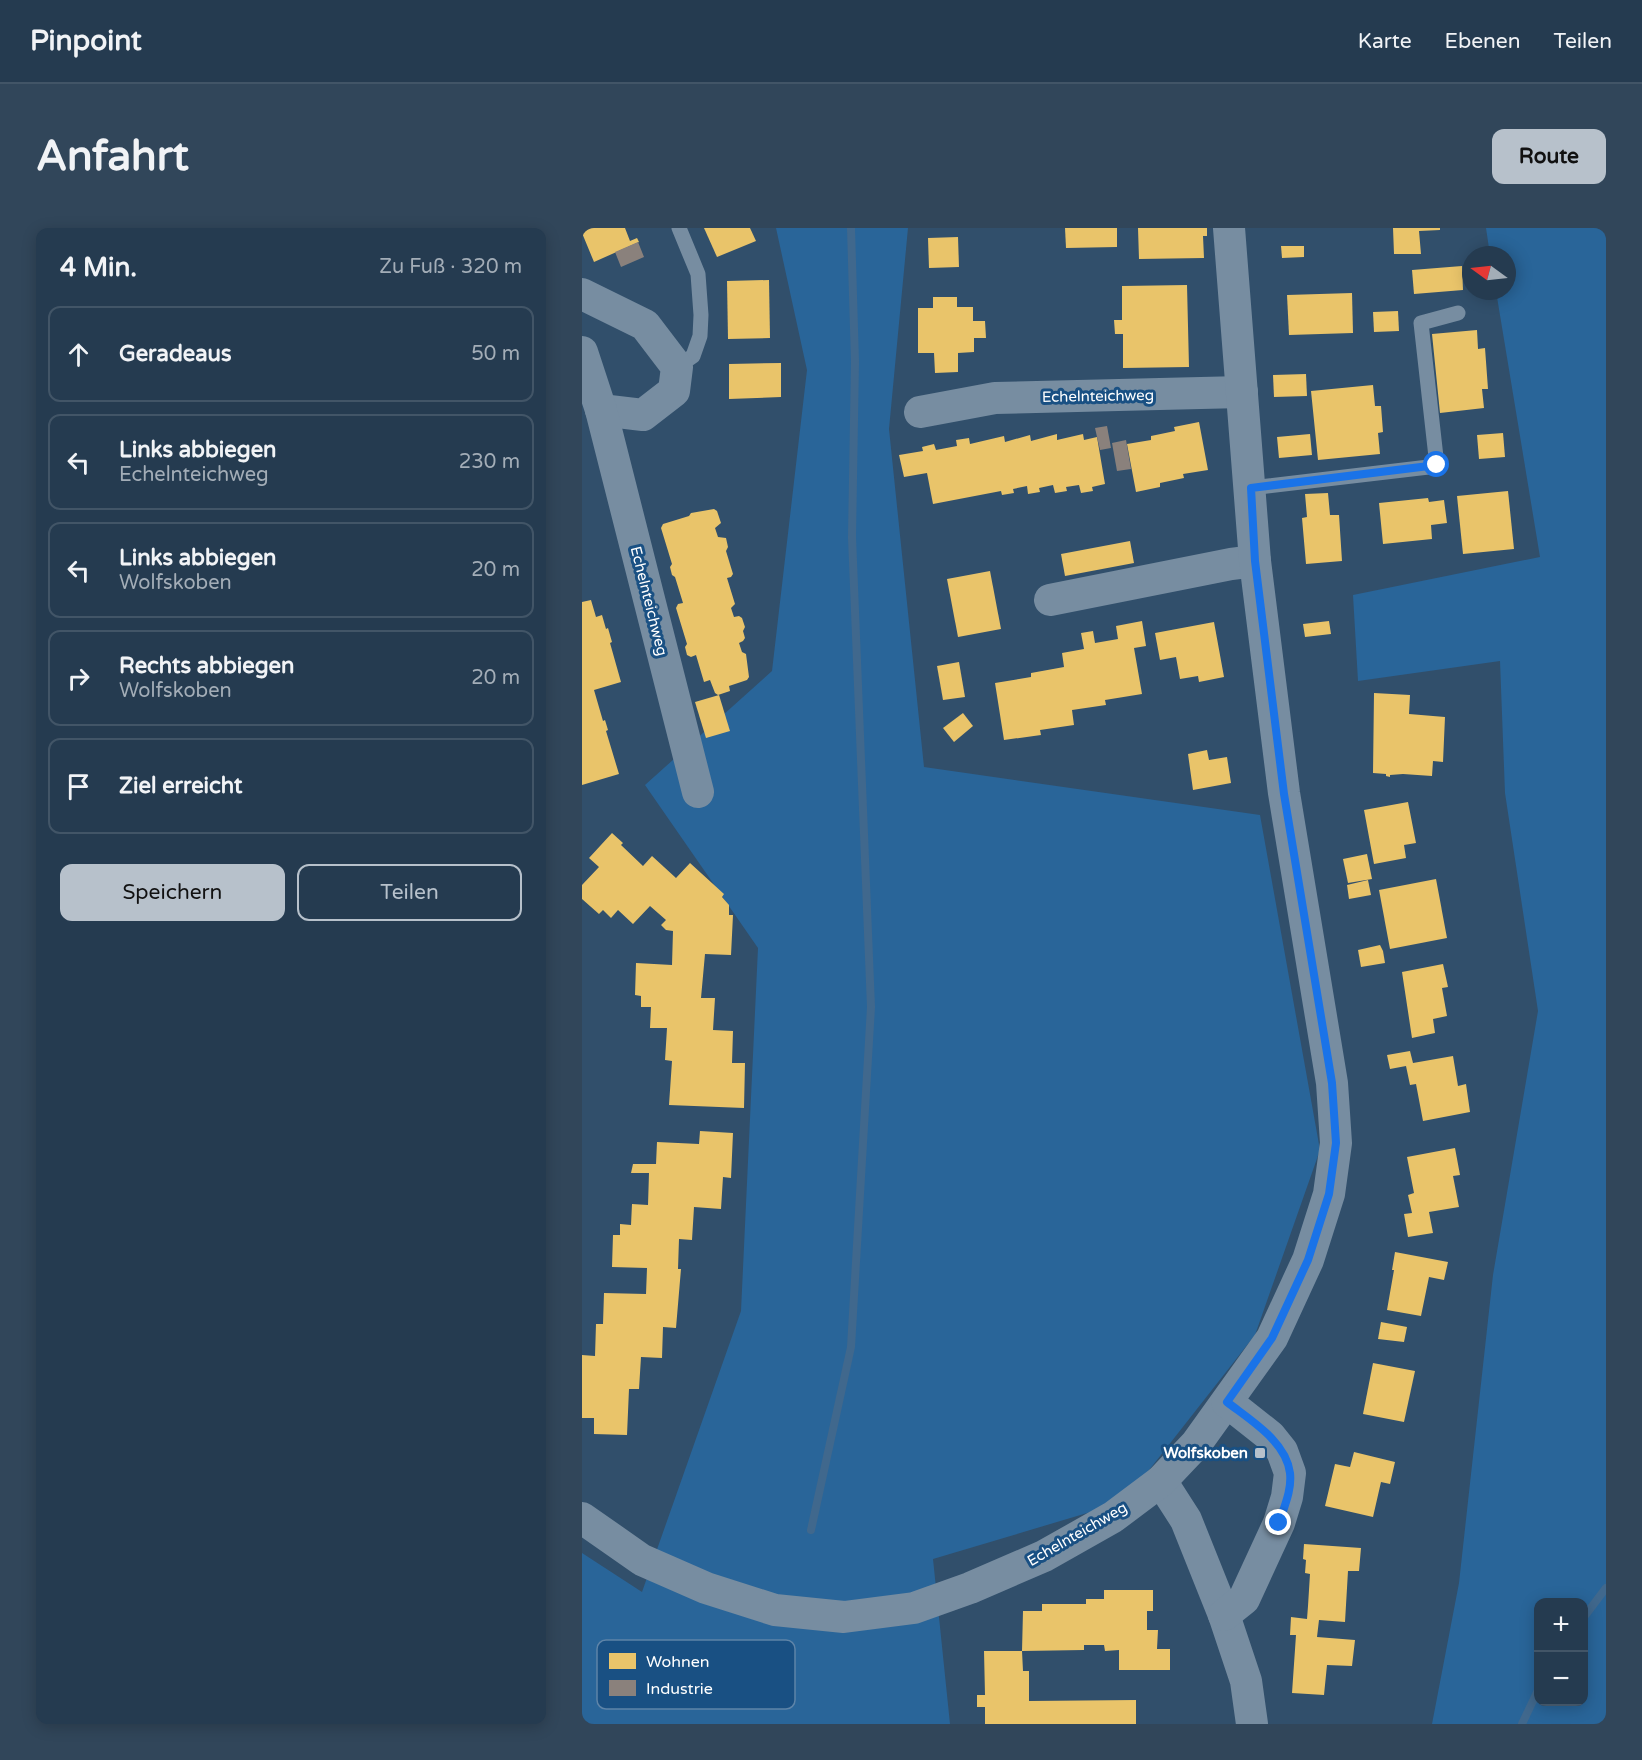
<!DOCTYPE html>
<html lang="de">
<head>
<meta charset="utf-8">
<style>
  body { margin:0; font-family:"Varela Round",sans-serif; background:#31465a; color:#f1f3f6 }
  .controls { position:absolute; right:18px; bottom:18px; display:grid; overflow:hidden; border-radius:12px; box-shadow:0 3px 15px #0003 }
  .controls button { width:54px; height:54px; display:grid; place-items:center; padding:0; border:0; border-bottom:2px solid #425567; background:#253b50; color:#f1f3f6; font:30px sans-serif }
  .compass { position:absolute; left:880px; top:18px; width:54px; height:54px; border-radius:50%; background:#253b50; box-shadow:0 3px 15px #0003; rotate:285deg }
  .stop { position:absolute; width:18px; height:18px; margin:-14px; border:4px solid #1a73e8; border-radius:50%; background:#fff }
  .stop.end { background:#1a73e8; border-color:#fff; box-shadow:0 2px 6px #0008 }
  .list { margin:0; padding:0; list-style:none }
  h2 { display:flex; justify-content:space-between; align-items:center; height:78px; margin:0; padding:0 24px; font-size:26px }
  h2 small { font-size:20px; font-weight:400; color:#a3adb7 }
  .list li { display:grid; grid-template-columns:39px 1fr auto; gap:18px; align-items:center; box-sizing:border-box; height:96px; margin:0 12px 12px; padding:0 12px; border:2px solid #425567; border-radius:12px }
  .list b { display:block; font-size:22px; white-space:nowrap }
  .list p { margin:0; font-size:20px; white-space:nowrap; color:#a3adb7 }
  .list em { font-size:20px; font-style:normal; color:#a3adb7 }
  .actions { display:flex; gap:12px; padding:18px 24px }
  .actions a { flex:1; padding:14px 0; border:2px solid #b7c1cb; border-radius:12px; text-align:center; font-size:21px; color:#b7c1cb }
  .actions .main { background:#b7c1cb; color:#111 }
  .icon { flex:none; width:33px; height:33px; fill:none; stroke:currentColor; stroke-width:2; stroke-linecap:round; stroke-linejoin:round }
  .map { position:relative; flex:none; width:1024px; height:1496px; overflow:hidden; border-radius:12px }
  header { display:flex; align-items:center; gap:36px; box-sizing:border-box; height:84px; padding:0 30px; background:#253b50; border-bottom:2px solid #425567 }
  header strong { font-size:28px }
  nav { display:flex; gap:33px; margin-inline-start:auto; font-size:21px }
  .intro { display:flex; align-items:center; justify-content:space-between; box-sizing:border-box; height:144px; padding:0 36px }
  h1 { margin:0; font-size:42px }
  .button { padding:15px 27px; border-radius:12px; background:#b7c1cb; color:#111; font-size:21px; font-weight:700 }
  main { display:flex; gap:36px; padding:0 36px }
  aside { flex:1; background:#253b50; border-radius:12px; box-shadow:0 3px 15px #0003 }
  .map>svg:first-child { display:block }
  .green { fill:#296599; fill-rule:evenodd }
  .homes { fill:#e9c46a }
  .industry { fill:#8a817c }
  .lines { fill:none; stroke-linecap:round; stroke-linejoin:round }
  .stream { stroke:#40688d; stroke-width:8 }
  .service { stroke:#778da1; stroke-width:15 }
  .minor { stroke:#778da1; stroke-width:32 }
  .route { stroke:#1a73e8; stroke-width:8 }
  .poi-dot { fill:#b7c1cb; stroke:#195083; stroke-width:2 }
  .labels { text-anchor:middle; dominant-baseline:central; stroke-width:6; stroke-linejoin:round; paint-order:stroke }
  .street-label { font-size:15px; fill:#fff; stroke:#195083 }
  .poi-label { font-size:15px; font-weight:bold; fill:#fff; stroke:#195083; text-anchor:end }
  .key { fill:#195083; stroke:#5e84a8; stroke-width:1.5 }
  .key-label { font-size:16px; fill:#fff }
</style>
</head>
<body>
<header>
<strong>Pinpoint</strong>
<nav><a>Karte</a><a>Ebenen</a><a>Teilen</a></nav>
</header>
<div class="intro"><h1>Anfahrt</h1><a class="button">Route</a></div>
<main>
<aside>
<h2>4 Min.<small>Zu Fuß · 320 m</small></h2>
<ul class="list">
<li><svg class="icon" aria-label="ahead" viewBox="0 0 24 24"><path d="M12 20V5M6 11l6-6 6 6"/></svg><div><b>Geradeaus</b></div><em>50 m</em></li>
<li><svg class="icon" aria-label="left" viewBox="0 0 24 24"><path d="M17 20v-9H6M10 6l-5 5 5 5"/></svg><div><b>Links abbiegen</b><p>Echelnteichweg</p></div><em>230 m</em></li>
<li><svg class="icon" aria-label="left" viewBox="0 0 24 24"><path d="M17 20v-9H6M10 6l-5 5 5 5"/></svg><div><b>Links abbiegen</b><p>Wolfskoben</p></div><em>20 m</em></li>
<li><svg class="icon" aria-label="right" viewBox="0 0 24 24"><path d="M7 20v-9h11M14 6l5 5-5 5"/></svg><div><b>Rechts abbiegen</b><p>Wolfskoben</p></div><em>20 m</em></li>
<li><svg class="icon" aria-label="arrive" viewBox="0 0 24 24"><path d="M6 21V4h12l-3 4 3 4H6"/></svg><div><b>Ziel erreicht</b></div></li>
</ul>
<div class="actions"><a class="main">Speichern</a><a>Teilen</a></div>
</aside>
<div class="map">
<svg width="1024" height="1496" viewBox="0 0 1024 1496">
  <rect width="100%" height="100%" fill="#314f6b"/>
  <!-- green -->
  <g class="green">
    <path d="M194 0H326L307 201 342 539 678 587 738 922 673 1107 542 1274 351 1331 368 1496H0V1325L60 1364 159 1083 176 720 63 557 190 443 225 142Z"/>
    <path d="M904 0H1024V1496H850L877 1355 911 1047 956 783 923 565 918 433 776 453 771 367 958 329 914 63H925V27H908ZM1002 1374V1474H957V1374Z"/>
  </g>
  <!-- homes -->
  <g class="homes">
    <path d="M0 0H43L48 13 55 10 57 14 12 34 0 5Z"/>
    <path d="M122 0H168L174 13 135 29Z"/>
    <path d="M483 0H535V19L484 20Z"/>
    <path d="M556 0H625V8H621L622 30 557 31Z"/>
    <path d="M811 0H858V2L837 3 839 26H812Z"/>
    <path d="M376 9 377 39 347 40 346 10Z"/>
    <path d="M699 18H722V29L700 30Z"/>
    <path d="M880 38 881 62 832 66 830 42Z"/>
    <path d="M187 52 188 110 146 111 145 53Z"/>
    <path d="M605 57 607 139 541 140V106H533L532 92H540V58Z"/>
    <path d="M770 65 771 105 707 107 705 67Z"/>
    <path d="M351 69H375V79H391V93H403L404 110H392V124L376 125V144L353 145 352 125H336V80H351Z"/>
    <path d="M816 83 817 103 792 104 791 84Z"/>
    <path d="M895 102 896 121 903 120 906 161H900L902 180 858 185 850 106Z"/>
    <path d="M199 135V169L147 171V136Z"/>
    <path d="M724 146 725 168 692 169 691 147Z"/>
    <path d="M791 157 793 178H799L801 204 796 205 798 226 736 232 729 163Z"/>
    <path d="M617 194 626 242 601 246 602 250 578 255V259L554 264 545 216 569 212V208L593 203 592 199Z"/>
    <path d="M921 205 923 229 897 231 895 207Z"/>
    <path d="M475 206V212L501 206 502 212 515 209 523 256 510 259 511 263 499 265 497 257 484 259 485 263 473 265 471 257 457 260 458 264 446 266 445 258 431 261 432 265 420 267 419 263 351 276 345 245 322 249 317 227 341 223 340 219 352 216 354 222 375 218 374 212 387 210 388 216 422 208 423 214 448 207 449 213Z"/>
    <path d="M728 206 730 227 697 230 695 209Z"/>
    <path d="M926 263 932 321 881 326 875 268Z"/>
    <path d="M746 265 748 287H757L760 333 724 336 720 290 725 289 723 266Z"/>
    <path d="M846 270 847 274 862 272 865 295 849 297 850 311 801 316 797 275Z"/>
    <path d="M132 281 135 283 139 295 133 300 136 309 144 310 146 319 144 323 151 346 149 349 145 350 153 376 149 380 152 389 157 388 160 390 163 399 161 403 163 410 161 413 157 415 160 424 164 426 167 449 165 452 147 458 148 463 136 467 133 465 128 452 122 454 114 427 109 429 105 427 103 419 105 416 94 380 96 376 101 375 93 349 90 347 88 339 90 336 79 300 81 296 107 288 109 285Z"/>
    <path d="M548 313 552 335 483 348 479 326Z"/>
    <path d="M408 343 419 401 376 409 365 351Z"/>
    <path d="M9 372 14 389 20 387 24 401 26 400 30 414 28 415 39 454 12 462 21 493 23 492 26 502 24 503 37 546 0 557V374Z"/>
    <path d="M560 393 564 418 552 420 560 466 523 472 524 477 490 482 492 497 458 502 459 507 422 512 413 455 449 449V445L482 439 480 425 502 421 499 405 511 403 513 415 536 411 534 398Z"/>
    <path d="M747 393 749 406 723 409 721 396Z"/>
    <path d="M632 394 642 449 617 454 616 448 598 451 594 429 578 432 573 405Z"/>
    <path d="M377 434 383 469 361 472 355 438Z"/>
    <path d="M792 465 828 467 827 486 863 489 861 534 851 533 850 548 821 546 808 547V549L804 548V546L791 545Z"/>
    <path d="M137 467 148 503 124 510 113 474Z"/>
    <path d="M381 485 391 498 372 514 361 500Z"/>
    <path d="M625 522 627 532 645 529 649 555 611 562 606 526Z"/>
    <path d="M826 574 834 615 822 617 824 630 792 636 782 582Z"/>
    <path d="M30 605 41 615 39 617 61 638 70 628 94 650 108 635 142 666 140 669 147 677V687H151L149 727 123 726 119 770H133L131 802 151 803 150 835H163L162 880 87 877 90 833 83 832 85 800H68L69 779H59V768L53 767 54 735 90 737 91 703 84 702 79 697 84 692 68 678 51 696 36 682 29 690 21 682 17 686 0 671V657L17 639 7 630Z"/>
    <path d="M785 626 790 651 766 655 761 631Z"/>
    <path d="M854 651 865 710 808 721 797 662Z"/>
    <path d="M786 652 789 667 767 671 765 657Z"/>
    <path d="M798 717 801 723 803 735 779 739 776 722Z"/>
    <path d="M861 736 866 759 860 760 865 788 851 791 853 805 830 810 820 744Z"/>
    <path d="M828 823 831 835 871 828 876 858 884 856 888 884 841 893 834 856 828 857 824 838 808 841 805 827Z"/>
    <path d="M118 903 151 905 149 950 141 949 139 981 112 979 110 1012 97 1011 96 1041H99L94 1100 81 1099 80 1130 59 1129 57 1161H47L45 1207 12 1206V1190H0V1127L13 1128 14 1096H21L22 1065 64 1066 65 1040 30 1039 31 1007H38V996L49 997 50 976 66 977 67 945H49L51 936H74L75 914 117 916Z"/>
    <path d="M873 920 878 947 871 948 877 979 847 984 851 1005 826 1009 822 986 830 985 826 967 832 965 825 929Z"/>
    <path d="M813 1024 866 1034 862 1052 847 1049 839 1088 805 1082 812 1042H810Z"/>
    <path d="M799 1094 825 1099 822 1114 796 1111Z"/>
    <path d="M791 1135 833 1143 822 1194 781 1186Z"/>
    <path d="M772 1224 813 1234 808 1256 799 1254 791 1289 743 1278 753 1236 768 1239Z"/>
    <path d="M722 1316 779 1320 777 1343H766L763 1394 737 1392 735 1409 773 1412 770 1438 745 1437 742 1467 710 1465 714 1407H708L709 1389 725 1391 726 1378 728 1346 723 1345 724 1332 721 1331Z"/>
    <path d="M522 1362H571V1383H565V1402H576L575 1421H588V1442H537V1422L523 1423 522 1417H502V1422L440 1423 441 1443H447V1473L554 1472V1496H403V1479H395V1467H403L402 1423H440L441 1383H460V1376H504V1371H522Z"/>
  </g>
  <!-- industry -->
  <g class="industry">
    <path d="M56 14 62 29 39 39 33 24Z"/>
    <path d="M525 198 529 220 518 222 513 200Z"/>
    <path d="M544 212 549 241 535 243 530 215Z"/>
  </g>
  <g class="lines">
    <!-- stream -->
    <g class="stream">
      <path d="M229 1302 269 1119 289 779 270 309 273 134 269 0"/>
      <path d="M1002 1389 1024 1360"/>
      <path d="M940 1496 957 1460"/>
    </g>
    <!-- service -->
    <g class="service">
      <path d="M95 139 111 128 118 108 119 87 116 46 97 0"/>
      <path d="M669 260 855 238 839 95 876 85"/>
    </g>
    <!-- minor -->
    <g class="minor">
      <path d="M0 66 63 97 95 139 92 163 61 187 19 182"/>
      <path d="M0 124 19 182 116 564"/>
      <path d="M338 184 413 170 660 164"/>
      <path d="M468 372 649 336 673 333"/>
      <path d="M579 1253 604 1292 642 1387 664 1453 670 1496"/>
      <path d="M0 1290 60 1332 124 1360 193 1382 262 1389 332 1380 388 1360 462 1328 531 1289 579 1253 614 1216 690 1110 726 1032 747 966 754 915 750 855 702 565 673 333 647 0"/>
      <path d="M642 1387 662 1371 697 1295 705 1269 708 1245 700 1223 688 1208 645 1174"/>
    </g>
  </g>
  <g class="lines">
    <!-- route -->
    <path class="route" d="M697 1295C702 1279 710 1262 708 1245 704 1213 668 1192 645 1174L690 1110 726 1032 747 966 754 915 750 855 702 566 673 333 669 260 855 237"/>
  </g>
  <!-- markers -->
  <rect class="poi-dot" x="672" y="1219" width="12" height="12" rx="3"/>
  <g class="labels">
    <!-- street labels -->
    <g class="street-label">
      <text transform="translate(516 168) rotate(-1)">Echelnteichweg</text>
      <text transform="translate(67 373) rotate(76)">Echelnteichweg</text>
      <text transform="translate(495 1306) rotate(-30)">Echelnteichweg</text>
    </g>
    <!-- poi labels -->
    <g class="poi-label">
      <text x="666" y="1225">Wolfskoben</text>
    </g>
  </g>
  <!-- legend -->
  <rect x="15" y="1412" width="198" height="69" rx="9" class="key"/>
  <rect x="27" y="1425" width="27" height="16" fill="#e9c46a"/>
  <rect x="27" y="1452" width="27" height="16" fill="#8a817c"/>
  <g class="key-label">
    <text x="64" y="1439">Wohnen</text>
    <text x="64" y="1466">Industrie</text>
  </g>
</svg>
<div class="controls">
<button>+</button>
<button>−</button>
</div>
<svg class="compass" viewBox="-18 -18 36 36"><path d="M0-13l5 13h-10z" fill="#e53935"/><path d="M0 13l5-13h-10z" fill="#a3adb7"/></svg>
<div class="stop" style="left:855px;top:237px"></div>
<div class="stop end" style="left:697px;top:1295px"></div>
</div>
</main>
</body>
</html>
